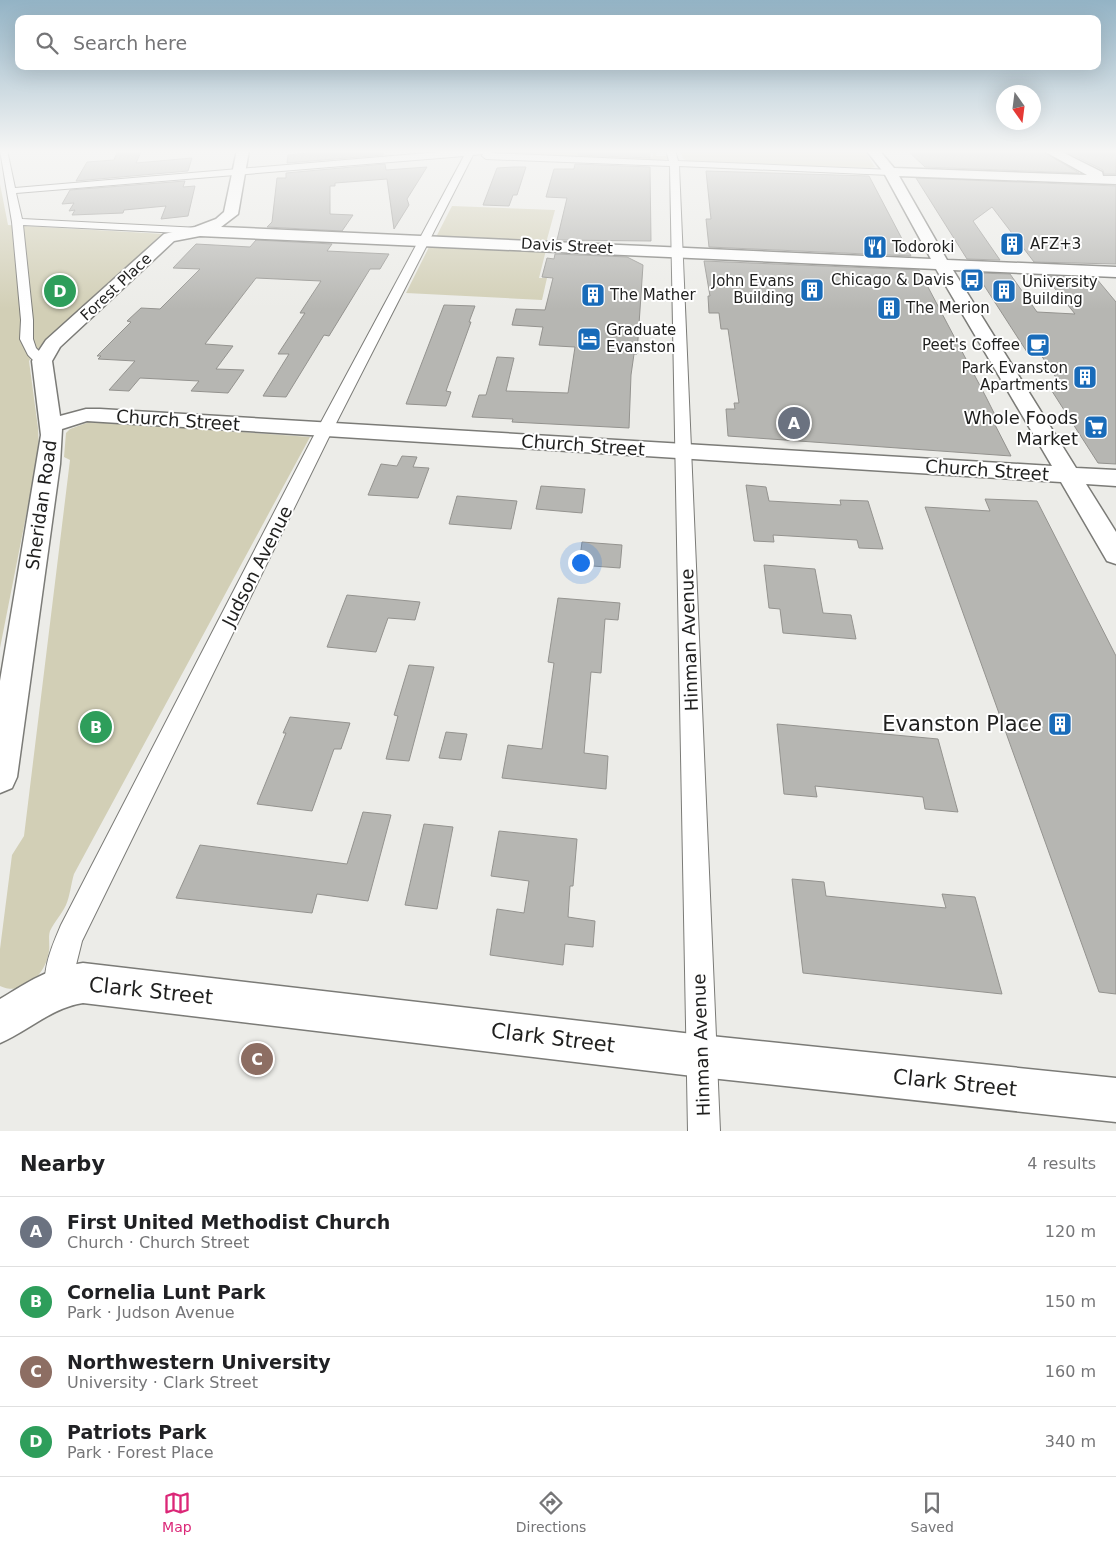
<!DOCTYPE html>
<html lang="en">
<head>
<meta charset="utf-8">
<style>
  body { margin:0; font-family:"DejaVu Sans",sans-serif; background:#f6f6f6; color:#202124 }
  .compass { position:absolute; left:996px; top:85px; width:45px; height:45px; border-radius:50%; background:#fff; box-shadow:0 5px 20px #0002; rotate:166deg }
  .you { position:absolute; left:580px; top:562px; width:18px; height:18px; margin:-12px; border:4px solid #fff; border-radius:50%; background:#1a73e8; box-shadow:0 0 0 8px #1a73e833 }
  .badge { display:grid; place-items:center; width:32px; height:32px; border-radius:50%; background:#db2777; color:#fff; font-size:16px; font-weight:700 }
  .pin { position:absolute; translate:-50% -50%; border:2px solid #fff; box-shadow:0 1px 5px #0006 }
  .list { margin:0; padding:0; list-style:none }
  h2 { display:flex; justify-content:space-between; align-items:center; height:65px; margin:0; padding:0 20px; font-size:21px }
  h2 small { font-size:16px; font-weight:400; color:#757577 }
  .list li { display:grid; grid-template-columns:32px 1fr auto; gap:15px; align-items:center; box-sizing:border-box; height:70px; padding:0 20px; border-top:1px solid #e0e0e0 }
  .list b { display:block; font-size:19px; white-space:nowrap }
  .list p { margin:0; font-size:16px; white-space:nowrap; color:#757577 }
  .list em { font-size:16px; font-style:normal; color:#757577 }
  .icon { flex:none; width:28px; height:28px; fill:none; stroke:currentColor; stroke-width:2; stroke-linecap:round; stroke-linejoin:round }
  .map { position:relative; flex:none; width:1116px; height:1131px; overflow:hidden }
  .search { position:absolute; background:#fff; box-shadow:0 5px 20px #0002; left:15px; right:15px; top:15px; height:55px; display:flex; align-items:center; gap:12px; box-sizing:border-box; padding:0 18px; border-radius:10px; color:#757577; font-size:19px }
  .sheet { height:345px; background:#fff }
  nav { display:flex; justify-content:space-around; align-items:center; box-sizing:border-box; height:70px; border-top:1px solid #e0e0e0; background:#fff; font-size:14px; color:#757577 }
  nav a { display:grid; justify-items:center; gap:2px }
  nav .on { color:#db2777 }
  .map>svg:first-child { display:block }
  .green { fill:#d2cfb6 }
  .building { fill:#b6b6b2; stroke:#94938f }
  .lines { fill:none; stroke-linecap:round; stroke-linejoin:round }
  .street-casing { stroke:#7b7b77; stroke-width:2 }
  .secondary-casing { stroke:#7b7b77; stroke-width:3 }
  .street { fill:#fff; fill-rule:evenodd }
  .secondary { fill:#fff; fill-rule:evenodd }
  .labels { text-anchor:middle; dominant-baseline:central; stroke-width:4; stroke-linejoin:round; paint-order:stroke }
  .far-poi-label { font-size:15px; fill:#1f1f1e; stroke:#fff; text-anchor:start }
  .far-street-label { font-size:15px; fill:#1f1f1e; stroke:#fff }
  .poi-label { font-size:18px; fill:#1f1f1e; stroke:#fff; text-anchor:end }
  .street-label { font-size:18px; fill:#1f1f1e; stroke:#fff }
  .near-poi-label { font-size:21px; fill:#1f1f1e; stroke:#fff; text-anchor:end }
  .near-street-label { font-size:21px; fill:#1f1f1e; stroke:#fff }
</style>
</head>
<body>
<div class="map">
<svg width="1116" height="1131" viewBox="0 0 1116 1131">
  <rect width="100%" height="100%" fill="#ecece8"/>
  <!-- green -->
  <g class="green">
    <path d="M520 150H577L599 156 647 158 653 156V150H656V156H667V159L658 161 496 153Z"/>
    <path d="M680 150H864L875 167 870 168 689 162 683 159Z"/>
    <path d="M0 184 8 225 164 234 39 348 29 361 38 428 39 450 0 648Z"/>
    <path d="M452 206 555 210 546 243 435 239Z"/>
    <path d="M430 245 546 250 539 278H547L542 300 406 293Z"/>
    <path d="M92 421 310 437 74 874C71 884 70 896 66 905 62 914 54 922 50 931 48 937 50 945 49 951 46 974 24 997 0 986V949L12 855 24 836 70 460 64 457 66 433 70 429Z"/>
  </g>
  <!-- building -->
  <g class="building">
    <path d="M118 150H142L136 163 192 158 188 171 76 181 87 162 114 160Z"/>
    <path d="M341 150H382L383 155 287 163 288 155Z"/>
    <path d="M579 150H650V158L578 155Z"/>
    <path d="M907 150H1040L1079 173 925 167Z"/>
    <path d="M1063 150H1116V174H1104L1103 170Z"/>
    <path d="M385 164 386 170 427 167 407 199 409 205 394 229 387 179 335 183V186H330V214L353 215 342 231 267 227 272 222 277 178H286V173Z"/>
    <path d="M575 164 650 167 651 241 557 240 567 198 546 197 554 169H574Z"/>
    <path d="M514 167H526L517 195H513L509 206 483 205 497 168Z"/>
    <path d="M706 171 869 176 911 256 709 247 706 219H711Z"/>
    <path d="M916 178 1116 186V264L1034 262 992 207 973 221 1000 260 967 259Z"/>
    <path d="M185 181 183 187 195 186 188 216 161 219 166 206 124 210 123 213 72 215 75 210 69 211 74 203 62 204 70 190Z"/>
    <path d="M256 240 332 244 327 251 389 254 380 269H370L329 336 324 335 286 397 263 396 289 354H278L305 313H300L321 281 256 278 205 344 233 346 216 369 244 370 228 393 191 391 199 381 140 378 129 391 109 390 135 361 98 359 101 356H97L131 322 127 321 141 308 160 309 200 269 173 268 196 244 250 247Z"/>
    <path d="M555 254 627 257 643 265 637 354H634L631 375 629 428 512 422 513 419 472 417 479 395H486L497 357 514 358 506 391 568 393 575 347 539 345 543 327 512 325 516 309 545 310 553 278 542 277 547 258 554 259Z"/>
    <path d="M704 261 919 270 986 397 997 419H992L1011 456 728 436 726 409H735L734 403H739L728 329H721L719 313H709L708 296H710Z"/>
    <path d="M976 273 1010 274 1037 312 1075 314 1045 276 1096 278 1116 302V464L1098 463 1050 388H1063L1039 352H1027Z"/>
    <path d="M444 305 475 306 469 322H471L446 391 451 392 446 406 406 404Z"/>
    <path d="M402 456 417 457 413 467 429 468 418 498 368 495 381 464 397 466Z"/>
    <path d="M746 485 766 487 769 501 841 505 840 500 868 501 883 549 859 548 857 540 773 535 774 542 754 541Z"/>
    <path d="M541 486 585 489 582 513 536 509Z"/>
    <path d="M457 496 517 501 511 529 449 524Z"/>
    <path d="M985 499 1037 501 1116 656V994L1099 992 925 507 990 511Z"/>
    <path d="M582 542 622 545 620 568 579 565Z"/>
    <path d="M764 565 815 569 823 613 851 615 856 639 783 633 780 609 769 608Z"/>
    <path d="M347 595 420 602 415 620 388 618 376 652 327 647Z"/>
    <path d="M558 598 620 603 618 620 605 619 601 673 591 672 584 753 608 756 606 789 502 778 508 745 542 749 554 663 548 662Z"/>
    <path d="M409 665 434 667 409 761 386 759 398 716 394 715Z"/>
    <path d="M290 717 350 723 341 749H334L312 811 257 804 286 733H283Z"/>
    <path d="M777 724 938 739 958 812 925 809 923 797 815 786 817 797 784 794Z"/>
    <path d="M446 732 467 734 461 760 439 758Z"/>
    <path d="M363 812 391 815 368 901 317 894 312 913 176 898 200 845 347 864Z"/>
    <path d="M424 824 453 827 437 909 405 905Z"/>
    <path d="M499 831 577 839 573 886H570L568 917 595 921 593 947 565 944 563 965 490 955 497 909 524 913 529 881 491 876Z"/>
    <path d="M792 879 824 882 826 896 946 908 942 894 975 897 1002 994 803 973Z"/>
  </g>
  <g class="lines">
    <!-- street casing -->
    <g class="street-casing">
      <path id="street" d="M0 150H7L15 188 463 150H504L490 153 669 161 666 150H675L678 161 893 170 895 172 890 175 679 166 720 1131H688L670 166 486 159 482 156 483 154 473 155 328 439 82 941 68 997 58 1001 48 997C39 975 52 946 61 925L312 439 464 156 16 193 22 219 200 228 205 231 200 234 23 225 33 320V339L36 348 49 361 42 365 37 364 28 355 20 339 21 320 12 222Z"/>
    </g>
    <!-- secondary casing -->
    <g class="secondary-casing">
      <g id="secondary">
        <path d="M237 150H249L238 214 221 227 931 259 884 173 866 150H879L894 168 1087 175 1042 150H1058L1102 172 1103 176H1116V184L899 176 947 260 1116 267V277L953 270 1076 468 1116 470V486L1086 484 1116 532V564L1107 561 1061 482 87 421 62 429 60 464 17 777 12 788 0 793V681L41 435 32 361 46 340 164 234 195 227 216 219 224 212ZM200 236 936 269 1052 466 100 409H86L60 416 52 361 60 347 174 241Z"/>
        <path d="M83 963 701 1035 1116 1078V1122L701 1077 83 1003C51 1008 30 1030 0 1043V999C30 981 48 968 83 963Z"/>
      </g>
    </g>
    <!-- street -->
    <use href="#street" class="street"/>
    <!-- secondary -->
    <use href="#secondary" class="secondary"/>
  </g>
  <!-- sky -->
  <linearGradient id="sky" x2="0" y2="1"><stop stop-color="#93b3c5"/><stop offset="0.49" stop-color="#f6f6f5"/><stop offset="1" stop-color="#f6f6f5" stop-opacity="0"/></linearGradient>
  <rect width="1116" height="309" fill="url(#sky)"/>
  <!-- icons -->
  <defs>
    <g id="building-square" transform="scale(1.25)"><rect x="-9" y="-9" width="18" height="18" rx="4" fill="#186bb9" stroke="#fff"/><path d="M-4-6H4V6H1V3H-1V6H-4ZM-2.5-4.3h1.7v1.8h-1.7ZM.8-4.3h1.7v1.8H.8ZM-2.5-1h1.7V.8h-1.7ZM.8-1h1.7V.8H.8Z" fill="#fff"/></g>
    <g id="restaurant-square" transform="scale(1.25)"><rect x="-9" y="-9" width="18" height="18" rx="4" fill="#186bb9" stroke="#fff"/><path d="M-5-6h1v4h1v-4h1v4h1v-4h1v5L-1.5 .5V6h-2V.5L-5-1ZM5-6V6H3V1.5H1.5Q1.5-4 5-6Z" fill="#fff"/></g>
    <g id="bus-square" transform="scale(1.25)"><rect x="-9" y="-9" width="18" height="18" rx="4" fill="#186bb9" stroke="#fff"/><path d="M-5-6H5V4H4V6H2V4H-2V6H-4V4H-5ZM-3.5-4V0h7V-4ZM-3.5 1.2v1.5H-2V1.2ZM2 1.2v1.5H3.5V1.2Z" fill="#fff"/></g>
    <g id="hotel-square" transform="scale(1.25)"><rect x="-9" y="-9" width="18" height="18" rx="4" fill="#186bb9" stroke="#fff"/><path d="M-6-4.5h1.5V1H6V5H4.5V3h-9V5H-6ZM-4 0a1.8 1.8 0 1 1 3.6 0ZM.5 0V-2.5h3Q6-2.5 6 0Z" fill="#fff"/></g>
    <g id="cafe-square" transform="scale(1.25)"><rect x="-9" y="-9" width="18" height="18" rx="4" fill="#186bb9" stroke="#fff"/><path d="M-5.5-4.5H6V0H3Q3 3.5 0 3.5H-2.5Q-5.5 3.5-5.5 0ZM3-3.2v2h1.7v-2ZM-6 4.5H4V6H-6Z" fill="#fff"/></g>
    <g id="supermarket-square" transform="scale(1.25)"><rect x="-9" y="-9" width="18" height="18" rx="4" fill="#186bb9" stroke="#fff"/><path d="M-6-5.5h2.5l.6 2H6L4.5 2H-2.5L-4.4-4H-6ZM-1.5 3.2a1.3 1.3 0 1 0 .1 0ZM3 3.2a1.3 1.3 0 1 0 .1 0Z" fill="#fff"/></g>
  </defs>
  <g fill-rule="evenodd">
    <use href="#building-square" x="1012" y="244"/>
    <use href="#restaurant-square" x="875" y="247"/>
    <use href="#bus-square" x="972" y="280"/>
    <use href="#building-square" x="812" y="290"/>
    <use href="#building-square" x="1004" y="291"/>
    <use href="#building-square" x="593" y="295"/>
    <use href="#building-square" x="889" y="308"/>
    <use href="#hotel-square" x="589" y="339"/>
    <use href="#cafe-square" x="1038" y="345"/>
    <use href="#building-square" x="1085" y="377"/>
    <use href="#supermarket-square" x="1096" y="427"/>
    <use href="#building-square" x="1060" y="724"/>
  </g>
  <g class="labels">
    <!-- far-poi labels -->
    <g class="far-poi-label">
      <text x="1030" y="244">AFZ+3</text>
      <text x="892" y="247">Todoroki</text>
      <text x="954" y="280" text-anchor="end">Chicago &amp; Davis</text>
      <text x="794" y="281" text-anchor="end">John Evans<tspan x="794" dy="17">Building</tspan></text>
      <text x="1022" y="282">University<tspan x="1022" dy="17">Building</tspan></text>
      <text x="610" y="295">The Mather</text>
      <text x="906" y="308">The Merion</text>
      <text x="606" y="330">Graduate<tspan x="606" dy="17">Evanston</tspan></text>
      <text x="1020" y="345" text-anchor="end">Peet's Coffee</text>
      <text x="1068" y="368" text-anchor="end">Park Evanston<tspan x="1068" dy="17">Apartments</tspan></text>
    </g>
    <!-- far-street labels -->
    <g class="far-street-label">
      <text transform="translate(567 246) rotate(3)">Davis Street</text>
      <text transform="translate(116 287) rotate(-43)">Forest Place</text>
    </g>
    <!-- poi labels -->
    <g class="poi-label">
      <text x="1078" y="417">Whole Foods<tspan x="1078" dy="21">Market</tspan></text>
    </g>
    <!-- street labels -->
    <g class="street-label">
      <text transform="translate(178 420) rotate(4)">Church Street</text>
      <text transform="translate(583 445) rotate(4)">Church Street</text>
      <text transform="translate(987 470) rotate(4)">Church Street</text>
      <text transform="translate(41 505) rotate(-82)">Sheridan Road</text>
      <text transform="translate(257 566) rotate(-63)">Judson Avenue</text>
      <text transform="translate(689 640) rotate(-92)">Hinman Avenue</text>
      <text transform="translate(701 1045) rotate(-92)">Hinman Avenue</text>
    </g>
    <!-- near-poi labels -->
    <g class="near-poi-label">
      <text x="1042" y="724">Evanston Place</text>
    </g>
    <!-- near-street labels -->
    <g class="near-street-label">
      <text transform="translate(151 991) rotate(6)">Clark Street</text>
      <text transform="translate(553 1038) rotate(7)">Clark Street</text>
      <text transform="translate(955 1083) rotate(6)">Clark Street</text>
    </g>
  </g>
</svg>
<svg class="compass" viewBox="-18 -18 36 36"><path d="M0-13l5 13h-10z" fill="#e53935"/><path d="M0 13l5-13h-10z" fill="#757577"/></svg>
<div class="you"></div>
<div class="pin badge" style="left:794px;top:423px;background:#6b7280">A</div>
<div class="pin badge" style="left:96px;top:727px;background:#2e9e5b">B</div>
<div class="pin badge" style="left:257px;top:1059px;background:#8d6e63">C</div>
<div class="pin badge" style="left:60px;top:291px;background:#2e9e5b">D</div>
<div class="search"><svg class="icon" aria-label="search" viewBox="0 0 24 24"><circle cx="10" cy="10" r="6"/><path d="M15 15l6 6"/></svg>Search here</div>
</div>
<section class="sheet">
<h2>Nearby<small>4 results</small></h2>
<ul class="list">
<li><span class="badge" style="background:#6b7280">A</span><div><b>First United Methodist Church</b><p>Church · Church Street</p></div><em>120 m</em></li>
<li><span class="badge" style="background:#2e9e5b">B</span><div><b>Cornelia Lunt Park</b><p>Park · Judson Avenue</p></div><em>150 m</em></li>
<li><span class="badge" style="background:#8d6e63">C</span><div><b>Northwestern University</b><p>University · Clark Street</p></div><em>160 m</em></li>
<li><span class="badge" style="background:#2e9e5b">D</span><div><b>Patriots Park</b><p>Park · Forest Place</p></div><em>340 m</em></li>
</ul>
</section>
<nav>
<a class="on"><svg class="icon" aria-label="map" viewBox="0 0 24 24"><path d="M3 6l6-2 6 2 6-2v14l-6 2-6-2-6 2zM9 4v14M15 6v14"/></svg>Map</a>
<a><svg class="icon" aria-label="directions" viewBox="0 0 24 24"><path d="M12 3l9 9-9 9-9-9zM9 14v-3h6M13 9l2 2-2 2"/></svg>Directions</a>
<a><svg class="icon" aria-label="saved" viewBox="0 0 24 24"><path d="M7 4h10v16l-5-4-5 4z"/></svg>Saved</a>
</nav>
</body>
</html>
